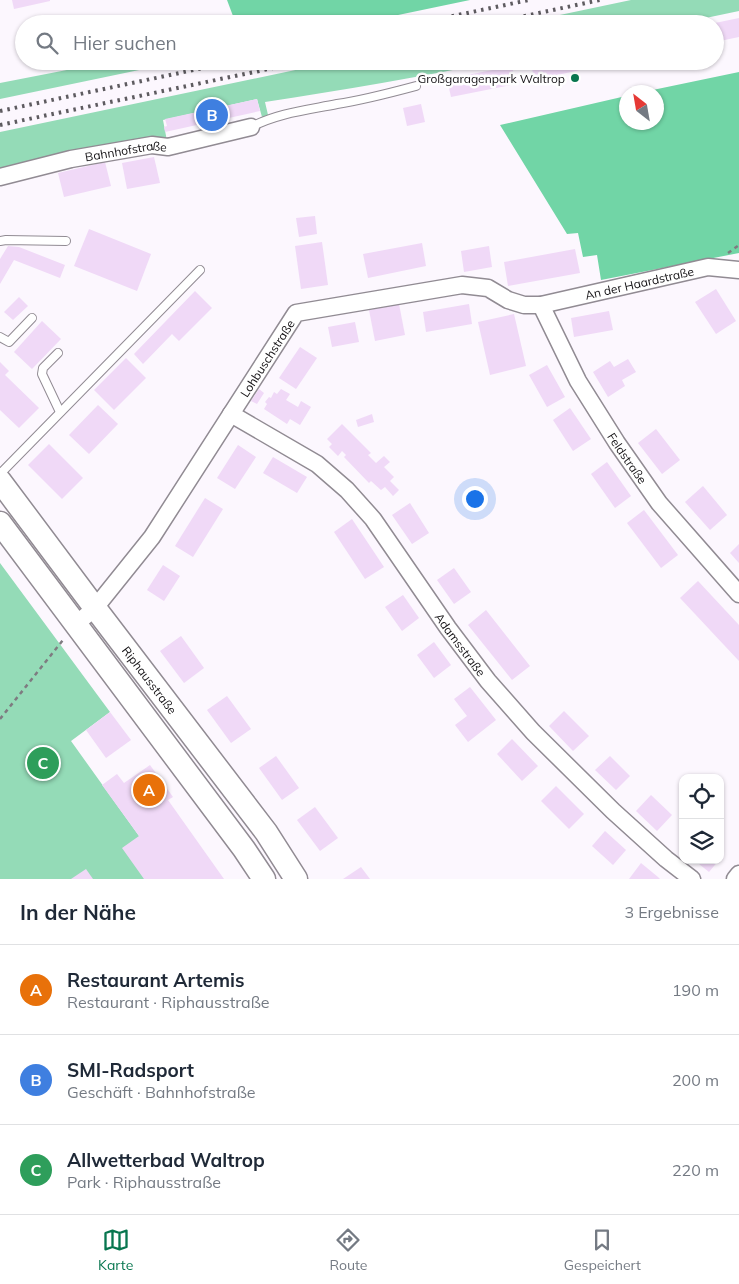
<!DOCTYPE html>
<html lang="de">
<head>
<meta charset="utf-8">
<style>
  body { margin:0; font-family:Mulish,sans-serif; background:#f2f2f3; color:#1f2937 }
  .controls { position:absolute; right:15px; bottom:15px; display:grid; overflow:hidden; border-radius:10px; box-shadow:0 1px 4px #0004 }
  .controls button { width:45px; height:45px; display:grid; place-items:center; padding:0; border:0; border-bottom:1px solid #e0e1e3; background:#fff; color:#1f2937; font:25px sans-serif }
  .compass { position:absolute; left:619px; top:85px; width:45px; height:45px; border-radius:50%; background:#fff; box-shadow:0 1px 4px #0004; rotate:329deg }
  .you { position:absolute; left:474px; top:498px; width:18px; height:18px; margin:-12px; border:4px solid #fff; border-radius:50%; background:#1a73e8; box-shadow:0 0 0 8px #1a73e833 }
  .badge { display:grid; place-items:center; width:32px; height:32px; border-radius:50%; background:#08764f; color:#fff; font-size:16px; font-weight:700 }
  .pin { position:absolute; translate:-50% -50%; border:2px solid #fff; box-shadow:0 1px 5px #0006 }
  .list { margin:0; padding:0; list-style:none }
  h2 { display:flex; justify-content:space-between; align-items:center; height:65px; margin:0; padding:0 20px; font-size:21px }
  h2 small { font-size:16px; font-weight:400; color:#747a83 }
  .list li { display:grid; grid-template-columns:32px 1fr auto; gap:15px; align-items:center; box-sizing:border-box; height:90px; padding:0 20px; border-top:1px solid #e0e1e3 }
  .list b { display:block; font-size:19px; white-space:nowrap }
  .list p { margin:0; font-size:16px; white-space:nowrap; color:#747a83 }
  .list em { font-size:16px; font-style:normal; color:#747a83 }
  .icon { flex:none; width:28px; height:28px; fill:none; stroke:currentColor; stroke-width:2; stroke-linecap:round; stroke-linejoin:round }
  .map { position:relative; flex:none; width:739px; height:879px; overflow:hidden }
  .search { position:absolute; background:#fff; box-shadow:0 1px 4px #0004; left:15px; right:15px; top:15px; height:55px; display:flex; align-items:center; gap:12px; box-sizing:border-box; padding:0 18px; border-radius:28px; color:#747a83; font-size:19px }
  .sheet { height:335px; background:#fff }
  nav { display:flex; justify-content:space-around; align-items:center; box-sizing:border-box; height:70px; border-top:1px solid #e0e1e3; background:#fff; font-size:14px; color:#747a83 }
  nav a { display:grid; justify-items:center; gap:2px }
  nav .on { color:#08764f }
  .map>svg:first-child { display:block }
  .green { fill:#94dbb7 }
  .forest { fill:#71d5a6 }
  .building { fill:#f0d9f7 }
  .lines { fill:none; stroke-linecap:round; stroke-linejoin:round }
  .lane-casing { stroke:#918b93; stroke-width:10 }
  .street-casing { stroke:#918b93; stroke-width:19 }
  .secondary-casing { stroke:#918b93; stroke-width:25 }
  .path { stroke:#7e7b80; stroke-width:2.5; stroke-dasharray:4 4; stroke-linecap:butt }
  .lane { stroke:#fff; stroke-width:8 }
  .street { stroke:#fff; stroke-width:16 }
  .secondary { stroke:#fff; stroke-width:22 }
  .rail { stroke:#5e5b60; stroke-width:4; stroke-dasharray:2.5 5; stroke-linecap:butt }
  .poi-dot { fill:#08764f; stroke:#fff; stroke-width:2 }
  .labels { text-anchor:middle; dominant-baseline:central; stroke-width:5; stroke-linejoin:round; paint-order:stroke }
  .poi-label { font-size:12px; fill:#131114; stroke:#fff; text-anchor:end }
  .street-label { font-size:12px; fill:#131114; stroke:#fff }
</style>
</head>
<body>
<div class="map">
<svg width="739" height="879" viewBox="0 0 739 879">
  <rect width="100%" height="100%" fill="#fcf7fe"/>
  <!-- green -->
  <g class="green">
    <path d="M631 0H739V11L677 24H517Z"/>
    <path d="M113 61H168V64L0 99V83Z"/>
    <path d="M338 61H498C421 77 343 90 265 102L268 115 262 117 257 99 163 120 167 141 0 171V132Z"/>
    <path d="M0 563 110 712 71 741 139 836 144 879H0Z"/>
  </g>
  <!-- forest -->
  <g class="forest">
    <path d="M227 0H470L355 24H218L233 16Z"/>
    <path d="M739 72V253L601 280 597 255 583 257 578 233 567 234 500 125 626 96V122H656V92H643Z"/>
  </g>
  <!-- building -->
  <g class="building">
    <path d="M12 0H50V1L14 9Z"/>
    <path d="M739 18V37L715 42V23Z"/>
    <path d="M532 61H598L599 66 534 80 531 62Z"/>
    <path d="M512 66 516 84 451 97 447 79Z"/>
    <path d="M257 99 260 111 165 132 164 127 167 126 165 119Z"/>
    <path d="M421 104 425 122 407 126 403 108Z"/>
    <path d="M154 157 160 183 127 189 122 163Z"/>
    <path d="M105 162 111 186 64 197 58 173Z"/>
    <path d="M315 216 317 234 299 237 296 218Z"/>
    <path d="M89 229 151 254 137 291 74 266Z"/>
    <path d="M322 242 328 285 301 289 295 246Z"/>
    <path d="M422 243 426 266 368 278 363 254Z"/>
    <path d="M8 246 19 247 65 265 60 278 14 260 0 284V259Z"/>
    <path d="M489 246 492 267 464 272 461 251Z"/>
    <path d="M575 249 580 273 508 286 504 262Z"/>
    <path d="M716 289 736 321 716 334 695 302Z"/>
    <path d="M195 291 212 308 179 341 172 334 143 364 134 354Z"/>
    <path d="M19 297 28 306 13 320 4 312Z"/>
    <path d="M399 304 405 335 375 341 369 310Z"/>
    <path d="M469 304 472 324 426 332 423 312Z"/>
    <path d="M609 311 613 330 574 337 571 318Z"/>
    <path d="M514 314 526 366 490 375 478 322Z"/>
    <path d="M42 321 61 339 32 369 14 352Z"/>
    <path d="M355 322 359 342 332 347 328 327Z"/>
    <path d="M300 347 317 358 296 389 279 378Z"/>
    <path d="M126 358 146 378 114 410 94 390Z"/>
    <path d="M628 359 636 372 622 380 625 386 608 397 593 372 610 361 614 367Z"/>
    <path d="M0 362 9 371 5 375 39 408 19 428 0 410Z"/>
    <path d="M547 365 565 397 547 407 529 375Z"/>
    <path d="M259 389 264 393 257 404 251 401Z"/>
    <path d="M281 389 290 394 286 400 298 407 301 401 311 407 300 425 290 419 287 424 264 409 267 404 265 402 269 397 271 398 274 392 277 394Z"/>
    <path d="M98 405 118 424 89 454 69 435Z"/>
    <path d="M570 408 591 439 573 451 553 420Z"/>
    <path d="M372 414 374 422 358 427 356 420Z"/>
    <path d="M342 424 371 453 368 455 376 463 384 456 390 462 384 467 394 477 390 481 399 490 393 496 385 487 381 490 371 481 369 483 344 457 346 455 342 451 338 456 329 447 332 444 327 439Z"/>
    <path d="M656 429 680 460 662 474 638 443Z"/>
    <path d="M49 444 83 478 62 499 28 465Z"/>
    <path d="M238 445 256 457 235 489 217 478Z"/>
    <path d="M273 457 307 477 297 493 263 473Z"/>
    <path d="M607 462 631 496 615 508 591 474Z"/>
    <path d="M703 486 727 515 710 530 685 502Z"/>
    <path d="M205 498 223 509 193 557 175 546Z"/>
    <path d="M410 503 429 533 412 544 392 515Z"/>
    <path d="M644 510 678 555 661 568 627 523Z"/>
    <path d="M352 519 384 567 365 579 334 532Z"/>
    <path d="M739 544V563L730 553Z"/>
    <path d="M163 565 180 576 164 601 147 590Z"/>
    <path d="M454 568 471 592 454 604 437 580Z"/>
    <path d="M698 581 739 625V661L680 598Z"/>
    <path d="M403 595 419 618 402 631 385 607Z"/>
    <path d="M486 610 530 666 512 680 468 625Z"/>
    <path d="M181 636 204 668 184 683 160 651Z"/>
    <path d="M434 642 451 665 434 678 417 655Z"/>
    <path d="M470 687 496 720 468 742 455 725 467 716 454 699Z"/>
    <path d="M227 696 251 729 231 743 207 710Z"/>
    <path d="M564 711 589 736 573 751 549 726Z"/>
    <path d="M110 712 131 740 106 758 86 730Z"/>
    <path d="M512 739 538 766 522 781 497 754Z"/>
    <path d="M276 756 299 788 282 800 259 768Z"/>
    <path d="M610 756 630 776 616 790 595 770Z"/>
    <path d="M150 765 173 797 168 800 224 879H144L122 848 139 836 102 785 117 774 124 783Z"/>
    <path d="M556 786 584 814 569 829 541 801Z"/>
    <path d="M651 795 672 815 657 831 636 811Z"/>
    <path d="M315 807 338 838 320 851 297 820Z"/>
    <path d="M605 831 626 850 613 865 592 846Z"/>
    <path d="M694 860H719L709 872Z"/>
    <path d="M641 863 658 877 660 879H629Z"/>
    <path d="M361 867 370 879H343Z"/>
    <path d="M86 869 93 879H71Z"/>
  </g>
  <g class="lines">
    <!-- lane casing -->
    <g class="lane-casing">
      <g id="lane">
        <path d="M251 127C278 113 307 110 337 104 364 100 390 93 416 86"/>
        <path d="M0 241 6 240 66 241"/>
        <path d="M0 337 9 342 32 318"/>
        <path d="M58 353 43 368 42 374 60 412"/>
        <path d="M0 474 200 270"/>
      </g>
    </g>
    <!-- street casing -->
    <g class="street-casing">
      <g id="street">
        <path id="s1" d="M0 177 71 159 152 145 168 147 251 127"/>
        <path id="s2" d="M541 305 578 381 617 443 659 503 739 594"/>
        <path id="s3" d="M231 414 317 464 347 490 373 519 448 628 488 681 533 732 613 811 666 859 692 879"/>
        <path id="s4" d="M75 625 95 608 152 537 296 313 462 285 488 288 508 300 524 305H541L708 267 739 270"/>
        <path d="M735 879 739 874"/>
      </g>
    </g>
    <!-- secondary casing -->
    <g class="secondary-casing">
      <g id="secondary">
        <path id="s5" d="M0 481 95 608 266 832 296 879"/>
        <path d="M0 523 244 849 264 879"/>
      </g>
    </g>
    <!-- path -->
    <g class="path">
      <path d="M728 253 739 245"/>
      <path d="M0 719 63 640"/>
    </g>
    <!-- lane -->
    <use href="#lane" class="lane"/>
    <!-- street -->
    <use href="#street" class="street"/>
    <!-- secondary -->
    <use href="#secondary" class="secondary"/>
    <!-- rail -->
    <g class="rail">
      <path d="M415 24 529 0"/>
      <path d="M487 24 600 0"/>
      <path d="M0 111 236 61"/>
      <path d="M0 125 307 61"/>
    </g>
  </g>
  <!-- markers -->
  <circle class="poi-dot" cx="575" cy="78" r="5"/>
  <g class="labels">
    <!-- poi labels -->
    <g class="poi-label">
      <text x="565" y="78">Großgaragenpark Waltrop</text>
    </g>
    <!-- street labels -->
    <g class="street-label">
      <text stroke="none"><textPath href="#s1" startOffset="129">Bahnhofstraße</textPath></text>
      <text stroke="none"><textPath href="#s4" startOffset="736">An der Haardstraße</textPath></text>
      <text stroke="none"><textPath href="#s4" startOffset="330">Lohbuschstraße</textPath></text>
      <text stroke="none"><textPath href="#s2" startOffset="176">Feldstraße</textPath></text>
      <text stroke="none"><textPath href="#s3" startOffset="331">Adamsstraße</textPath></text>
      <text stroke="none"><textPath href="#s5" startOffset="249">Riphausstraße</textPath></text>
    </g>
  </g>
</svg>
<div class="controls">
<button><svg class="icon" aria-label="locate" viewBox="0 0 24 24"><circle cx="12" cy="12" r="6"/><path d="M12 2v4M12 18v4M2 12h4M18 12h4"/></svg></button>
<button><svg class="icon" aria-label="layers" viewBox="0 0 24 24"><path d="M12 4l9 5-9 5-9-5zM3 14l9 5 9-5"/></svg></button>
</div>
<svg class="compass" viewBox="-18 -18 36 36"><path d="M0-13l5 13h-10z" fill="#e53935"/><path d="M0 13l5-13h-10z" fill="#747a83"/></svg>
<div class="you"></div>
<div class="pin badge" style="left:149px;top:790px;background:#e8710a">A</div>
<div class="pin badge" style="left:212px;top:115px;background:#3f7fe0">B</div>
<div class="pin badge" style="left:43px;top:763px;background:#2e9e5b">C</div>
<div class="search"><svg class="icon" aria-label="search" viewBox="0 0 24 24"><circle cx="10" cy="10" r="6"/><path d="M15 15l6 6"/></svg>Hier suchen</div>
</div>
<section class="sheet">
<h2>In der Nähe<small>3 Ergebnisse</small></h2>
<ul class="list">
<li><span class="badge" style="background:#e8710a">A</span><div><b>Restaurant Artemis</b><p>Restaurant · Riphausstraße</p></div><em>190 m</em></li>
<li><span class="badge" style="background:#3f7fe0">B</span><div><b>SMI-Radsport</b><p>Geschäft · Bahnhofstraße</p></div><em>200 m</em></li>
<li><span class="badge" style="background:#2e9e5b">C</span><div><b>Allwetterbad Waltrop</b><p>Park · Riphausstraße</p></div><em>220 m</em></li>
</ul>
</section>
<nav>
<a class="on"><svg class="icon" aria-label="map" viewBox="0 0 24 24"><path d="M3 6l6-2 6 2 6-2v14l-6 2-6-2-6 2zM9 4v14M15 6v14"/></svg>Karte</a>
<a><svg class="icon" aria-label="directions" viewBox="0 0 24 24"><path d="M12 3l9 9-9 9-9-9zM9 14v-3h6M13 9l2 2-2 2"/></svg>Route</a>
<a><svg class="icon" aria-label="saved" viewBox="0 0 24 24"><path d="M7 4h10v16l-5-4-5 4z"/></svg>Gespeichert</a>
</nav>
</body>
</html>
